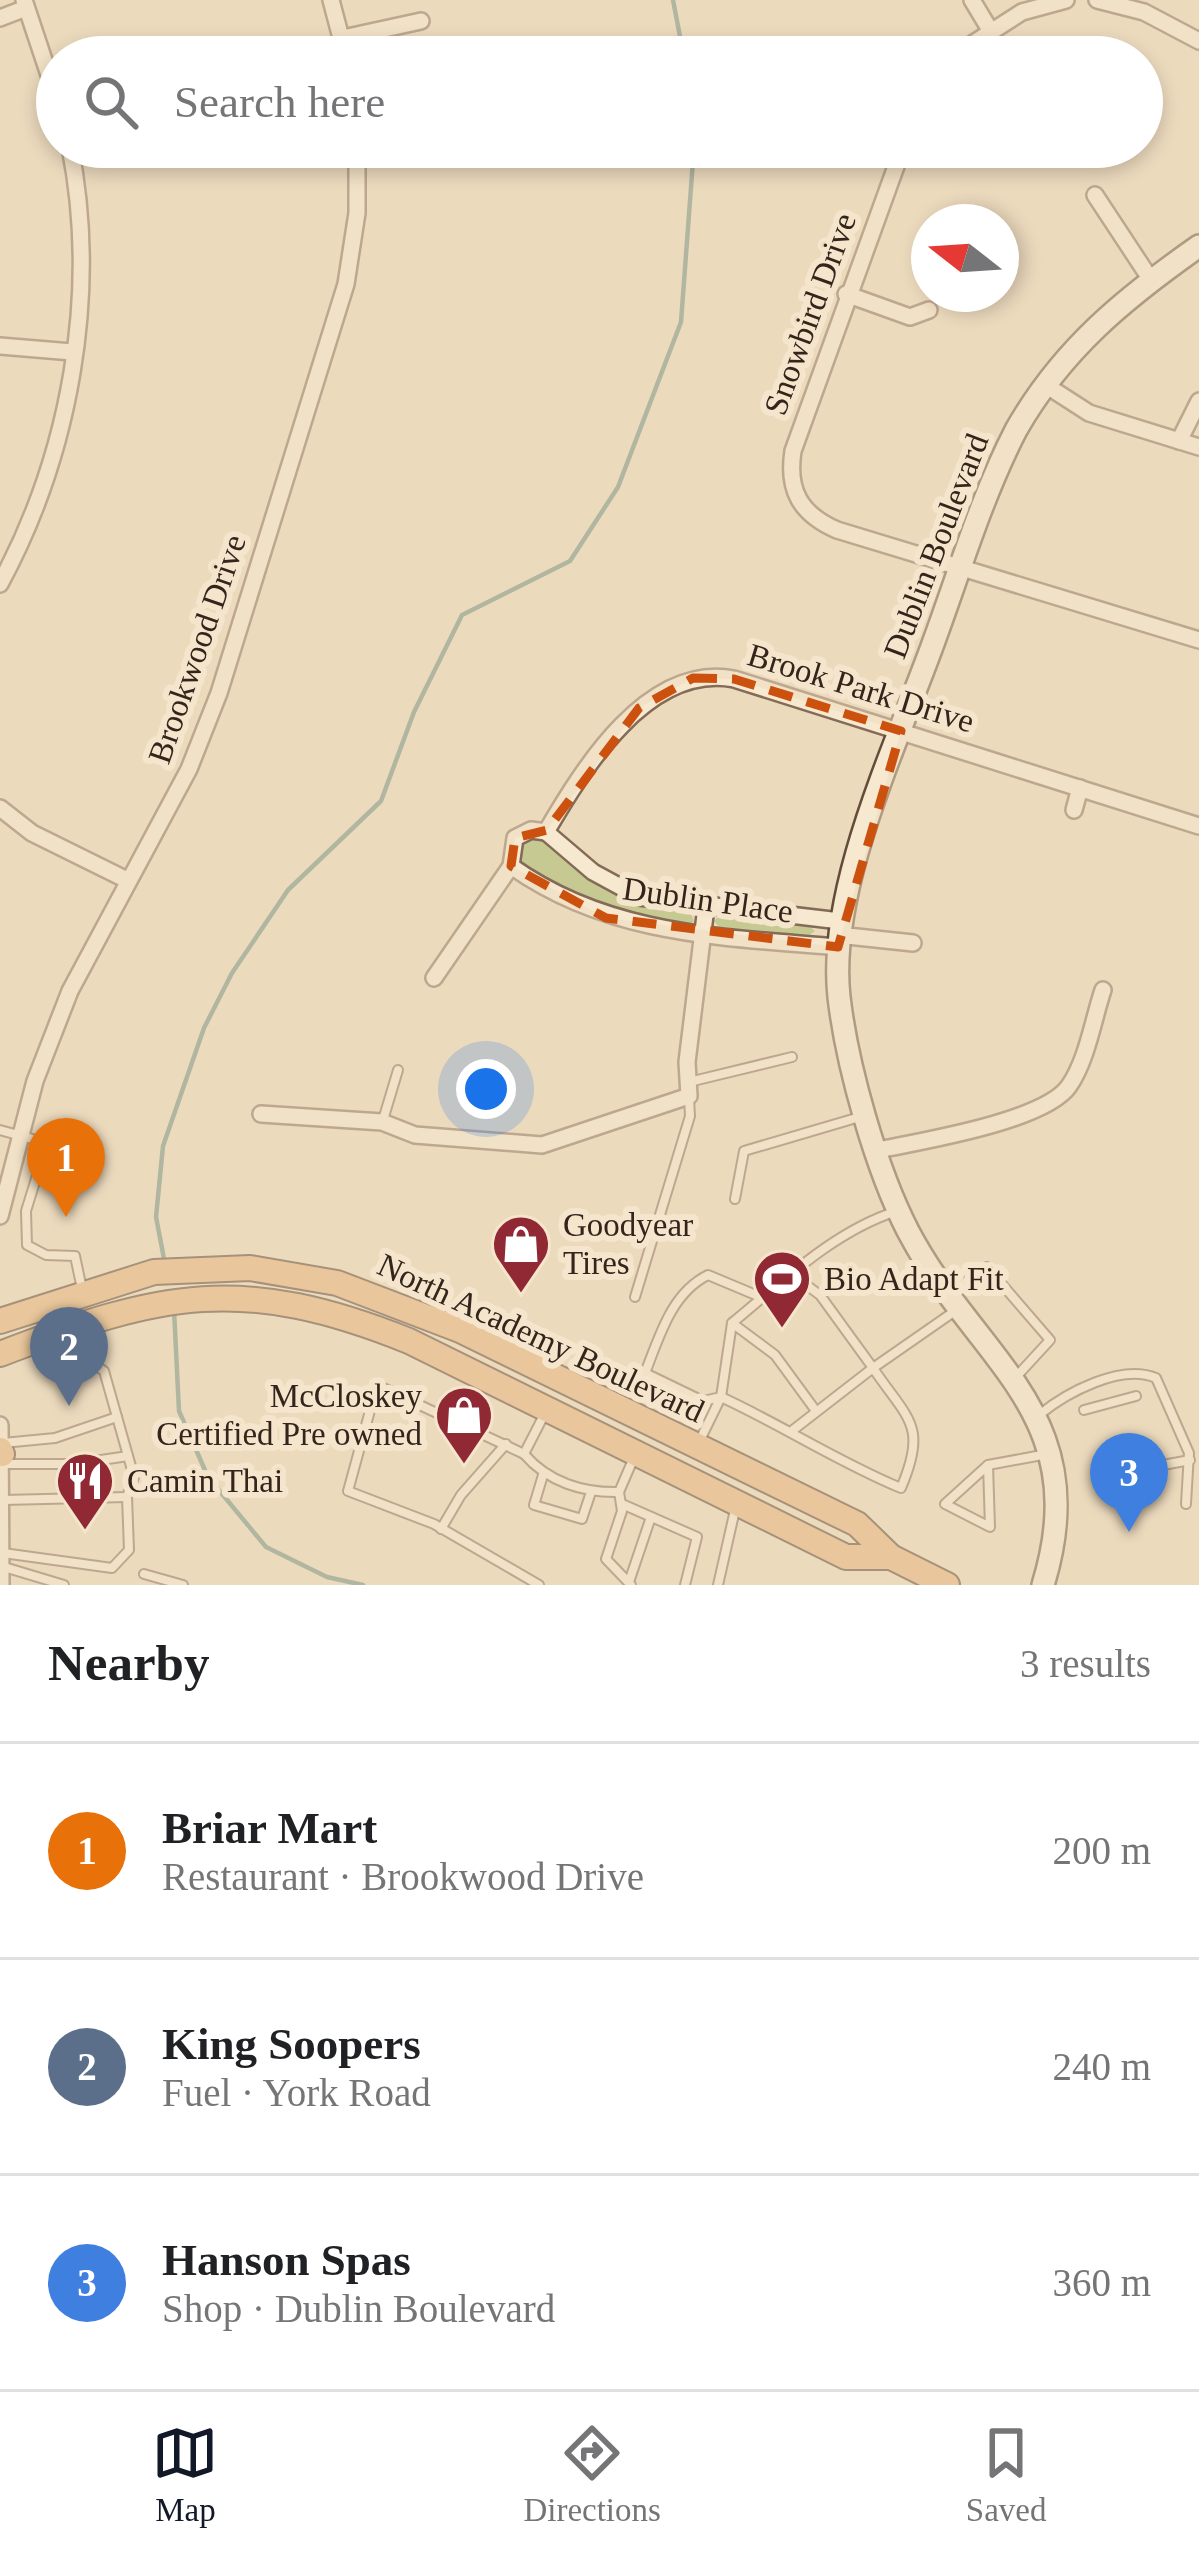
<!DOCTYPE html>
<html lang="en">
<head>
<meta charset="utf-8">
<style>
  body { margin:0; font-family:"Times New Roman",serif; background:#f6f6f6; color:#202124 }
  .compass { position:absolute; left:911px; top:204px; width:108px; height:108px; border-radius:50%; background:#fff; box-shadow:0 6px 18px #0003; rotate:287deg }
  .you { position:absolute; left:486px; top:1089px; width:42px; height:42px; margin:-30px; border:9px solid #fff; border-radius:50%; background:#1a73e8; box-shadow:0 0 0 18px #1a73e833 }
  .badge { display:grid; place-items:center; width:78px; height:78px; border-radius:50%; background:#111827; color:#fff; font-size:39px; font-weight:700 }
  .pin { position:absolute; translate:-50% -99px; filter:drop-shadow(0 3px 6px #0008) }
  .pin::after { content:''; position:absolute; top:63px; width:42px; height:36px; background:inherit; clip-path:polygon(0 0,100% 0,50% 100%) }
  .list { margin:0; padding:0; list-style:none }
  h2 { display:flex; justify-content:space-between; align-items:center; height:156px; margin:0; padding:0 48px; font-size:51px }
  h2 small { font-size:39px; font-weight:400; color:#757577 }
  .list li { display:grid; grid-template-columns:78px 1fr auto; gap:36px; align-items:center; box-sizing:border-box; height:216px; padding:0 48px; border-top:3px solid #e0e0e0 }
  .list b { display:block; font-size:45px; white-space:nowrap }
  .list p { margin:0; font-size:39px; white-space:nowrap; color:#757577 }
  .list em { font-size:39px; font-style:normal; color:#757577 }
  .icon { flex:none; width:66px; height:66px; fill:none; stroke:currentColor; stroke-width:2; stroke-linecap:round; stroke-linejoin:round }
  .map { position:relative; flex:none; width:1199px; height:1585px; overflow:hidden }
  .search { position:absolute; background:#fff; box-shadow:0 6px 18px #0003; left:36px; right:36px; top:36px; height:132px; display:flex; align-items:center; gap:30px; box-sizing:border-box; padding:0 42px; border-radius:66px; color:#757577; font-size:45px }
  .sheet { height:804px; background:#fff }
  nav { display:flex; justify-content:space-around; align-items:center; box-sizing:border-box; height:168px; border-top:3px solid #e0e0e0; background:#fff; font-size:33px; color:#757577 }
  nav a { display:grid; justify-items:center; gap:6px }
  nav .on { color:#111827 }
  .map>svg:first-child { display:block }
  .green { fill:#c7c992 }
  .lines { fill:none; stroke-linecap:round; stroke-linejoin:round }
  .stream { stroke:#698a7f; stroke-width:4.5 }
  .service-casing { stroke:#836b57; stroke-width:12 }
  .minor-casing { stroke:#836b57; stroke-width:20 }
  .secondary-casing { stroke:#644c3b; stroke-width:26 }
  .trunk-casing { stroke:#503a2c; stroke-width:28 }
  .service { stroke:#f7e8d0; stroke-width:8 }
  .minor { stroke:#f7e8d0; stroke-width:15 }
  .secondary { stroke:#f7e8d0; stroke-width:21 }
  .trunk { stroke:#e4ae72; stroke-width:24 }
  .marked { fill:none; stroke:#cd510e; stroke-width:9; stroke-dasharray:24 15; stroke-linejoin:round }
  .labels { text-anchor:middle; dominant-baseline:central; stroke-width:12; stroke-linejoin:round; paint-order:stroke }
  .street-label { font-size:33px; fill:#33251b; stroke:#f4e5cc }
  .poi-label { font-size:33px; fill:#33251b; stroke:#f4e5cc; text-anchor:start }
</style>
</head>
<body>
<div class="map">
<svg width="1199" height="1585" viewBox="0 0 1199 1585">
  <rect width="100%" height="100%" fill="#ecdabd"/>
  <!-- green -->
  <g class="green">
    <path d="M532 837 544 839 614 894 691 913 694 922C649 934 554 894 520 862V842Z"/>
    <path d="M720 915 807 924 815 931 807 937 720 928 714 921Z"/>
  </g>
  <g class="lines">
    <!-- stream -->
    <g class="stream">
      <path d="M673 0 684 57"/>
      <path d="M165 1264 156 1217 163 1146 204 1028 232 973 288 890 381 801 414 712 462 615 570 561 618 487 681 322 694 147"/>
      <path d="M174 1310 179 1411 208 1477 266 1547 327 1577 363 1585"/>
    </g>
    <!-- service casing -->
    <g class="service-casing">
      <g id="service">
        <path d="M689 1082 792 1057"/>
        <path d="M383 1120 398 1070"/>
        <path d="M0 1130 47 1143 26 1211 27 1245 46 1255 75 1256 82 1289"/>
        <path d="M735 1199 744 1151 863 1116"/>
        <path d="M791 1274 820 1295 873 1368 793 1430"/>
        <path d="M950 1293 987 1267 1050 1340 1016 1377"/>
        <path d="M635 1297 690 1116 689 1098"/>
        <path d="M763 1298 708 1275C671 1293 659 1338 645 1373L703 1401 721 1397 732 1323C782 1282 834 1231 897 1211"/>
        <path d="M732 1323 775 1355 816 1411"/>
        <path d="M1084 1410 1136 1396"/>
        <path d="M1039 1415C1066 1393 1121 1363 1156 1378L1189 1453 1186 1504"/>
        <path d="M699 1442 721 1397C782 1425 838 1462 901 1488 928 1425 908 1420 873 1368L955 1311"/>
        <path d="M3 1443 55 1438 117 1417"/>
        <path d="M524 1454C548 1482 583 1493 619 1492L622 1511 606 1559 631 1585"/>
        <path d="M5 1464H74L128 1456"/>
        <path d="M988 1465 990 1527 945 1504 988 1465 1042 1455"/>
        <path d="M543 1475 534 1505 582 1519 591 1492"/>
        <path d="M1104 1476 1190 1460"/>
        <path d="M619 1492 635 1455"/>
        <path d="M4 1500 127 1497"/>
        <path d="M622 1504 697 1537 685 1585"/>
        <path d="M441 1529 461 1495 506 1444"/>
        <path d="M3 1553 112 1568 129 1550 127 1497 134 1477 104 1371 86 1359 79 1331"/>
        <path d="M1 1566 64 1585"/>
        <path d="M144 1574 183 1585"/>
        <path d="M629 1582 651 1517"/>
        <path d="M539 1585 434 1524 348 1491 377 1385 524 1454 544 1415"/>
        <path d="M718 1585 735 1510"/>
      </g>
    </g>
    <!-- minor casing -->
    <g class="minor-casing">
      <g id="minor">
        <path d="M24 0 57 99"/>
        <path d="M331 0 346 57"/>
        <path d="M972 0 990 30"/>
        <path d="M1097 0 1144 12 1199 41"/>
        <path d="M0 18 26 8"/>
        <path d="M343 38 421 21"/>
        <path d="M952 57 1022 12 1066 0"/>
        <path d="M903 147 793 451C787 490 800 514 837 530L1199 640"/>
        <path d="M1095 195 1151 280"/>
        <path d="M846 294 910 317 929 310"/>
        <path d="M0 346 72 352"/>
        <path d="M1044 384 1089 413 1199 447"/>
        <path d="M1179 441 1199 401"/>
        <path d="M0 584C70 454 99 294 70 147"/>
        <path d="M0 808 32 833 127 880"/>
        <path d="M1074 810 1080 788"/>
        <path d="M546 832C584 767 648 663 734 679L1199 826"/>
        <path d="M546 832 593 872 639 897 840 921"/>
        <path d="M511 866C609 936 722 937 838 947"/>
        <path d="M838 935 913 943"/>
        <path d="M434 978 511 866 515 838 531 830 546 832"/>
        <path d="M261 1114 382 1122 415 1135 542 1145 689 1096 687 1062 706 907"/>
        <path d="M878 1150C922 1141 1045 1121 1069 1086 1087 1060 1093 1020 1103 990"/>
        <path d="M0 1216 35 1081 70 991 189 769 219 693 346 284 357 213V147"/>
        <path d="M0 1425 1 1585"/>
      </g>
    </g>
    <!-- secondary casing -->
    <g class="secondary-casing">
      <path id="secondary" d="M1043 1585C1096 1412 976 1361 908 1231 876 1169 847 1066 839 997 827 888 897 744 934 641 960 570 982 496 1016 430 1062 349 1125 298 1199 246"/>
    </g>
    <!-- trunk casing -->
    <g class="trunk-casing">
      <g id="trunk">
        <path d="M0 1321 154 1272 250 1268 337 1283 460 1330 857 1524 891 1557 947 1585"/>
        <path d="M0 1354C162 1292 242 1274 409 1341L846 1557H891"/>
        <path d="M0 1450 2 1454"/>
      </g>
    </g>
    <!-- service -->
    <use href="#service" class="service"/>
    <!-- minor -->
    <use href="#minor" class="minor"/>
    <!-- secondary -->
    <use href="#secondary" class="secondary"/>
    <!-- trunk -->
    <use href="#trunk" class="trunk"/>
  </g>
  <!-- marked area -->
  <path d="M0 0H1199V1585H0ZM693 678 734 679 901 731 838 947 606 918 511 866 515 838 547 830 639 708Z" fill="#ecdabd" fill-opacity=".55" fill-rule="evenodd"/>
  <path class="marked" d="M693 678 734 679 901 731 838 947 606 918 511 866 515 838 547 830 639 708Z"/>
  <!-- icons -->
  <defs>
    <g id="shop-pin" transform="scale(3)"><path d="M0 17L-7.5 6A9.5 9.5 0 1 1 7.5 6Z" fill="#902933" stroke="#f4e5cc"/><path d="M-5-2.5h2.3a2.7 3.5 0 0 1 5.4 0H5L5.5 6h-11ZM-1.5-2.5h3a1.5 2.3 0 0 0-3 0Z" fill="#fff"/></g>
    <g id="stadium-pin" transform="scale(3)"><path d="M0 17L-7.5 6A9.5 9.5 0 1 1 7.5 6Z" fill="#902933" stroke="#f4e5cc"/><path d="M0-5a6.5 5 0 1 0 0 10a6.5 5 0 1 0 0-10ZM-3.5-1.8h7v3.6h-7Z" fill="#fff"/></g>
    <g id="restaurant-pin" transform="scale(3)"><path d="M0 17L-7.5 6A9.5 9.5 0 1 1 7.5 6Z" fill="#902933" stroke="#f4e5cc"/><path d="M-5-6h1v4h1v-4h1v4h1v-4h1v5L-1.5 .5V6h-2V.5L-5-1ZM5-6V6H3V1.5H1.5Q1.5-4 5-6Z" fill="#fff"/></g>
  </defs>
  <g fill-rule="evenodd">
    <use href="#shop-pin" x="521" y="1244"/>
    <use href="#stadium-pin" x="782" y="1279"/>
    <use href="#shop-pin" x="464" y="1415"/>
    <use href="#restaurant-pin" x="85" y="1481"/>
  </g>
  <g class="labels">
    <!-- street labels -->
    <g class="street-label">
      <text transform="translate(810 314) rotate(-70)">Snowbird Drive</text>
      <text transform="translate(936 546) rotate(-69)">Dublin Boulevard</text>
      <text transform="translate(197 649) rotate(-71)">Brookwood Drive</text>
      <text transform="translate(861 688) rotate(17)">Brook Park Drive</text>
      <text transform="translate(708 900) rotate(8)">Dublin Place</text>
      <text transform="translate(541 1338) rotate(25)">North Academy Boulevard</text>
    </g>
    <!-- poi labels -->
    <g class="poi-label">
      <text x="563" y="1225">Goodyear<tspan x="563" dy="38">Tires</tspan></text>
      <text x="824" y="1279">Bio Adapt Fit</text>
      <text x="422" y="1396" text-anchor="end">McCloskey<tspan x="422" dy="38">Certified Pre owned</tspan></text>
      <text x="127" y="1481">Camin Thai</text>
    </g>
  </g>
</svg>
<svg class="compass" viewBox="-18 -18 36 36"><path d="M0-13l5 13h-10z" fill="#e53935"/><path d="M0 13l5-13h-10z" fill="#757577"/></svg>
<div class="you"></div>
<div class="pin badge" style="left:66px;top:1217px;background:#e8710a">1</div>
<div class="pin badge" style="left:69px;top:1406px;background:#5c6f8a">2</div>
<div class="pin badge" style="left:1129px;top:1532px;background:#3f7fe0">3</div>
<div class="search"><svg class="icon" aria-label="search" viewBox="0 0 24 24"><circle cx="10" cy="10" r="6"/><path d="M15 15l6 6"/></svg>Search here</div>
</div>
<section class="sheet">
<h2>Nearby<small>3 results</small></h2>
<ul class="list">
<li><span class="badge" style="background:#e8710a">1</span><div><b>Briar Mart</b><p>Restaurant · Brookwood Drive</p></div><em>200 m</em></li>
<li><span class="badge" style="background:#5c6f8a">2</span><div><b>King Soopers</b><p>Fuel · York Road</p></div><em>240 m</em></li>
<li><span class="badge" style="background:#3f7fe0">3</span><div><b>Hanson Spas</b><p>Shop · Dublin Boulevard</p></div><em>360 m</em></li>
</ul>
</section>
<nav>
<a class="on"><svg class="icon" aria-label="map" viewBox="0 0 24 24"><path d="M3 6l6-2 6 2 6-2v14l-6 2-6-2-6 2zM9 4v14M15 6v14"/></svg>Map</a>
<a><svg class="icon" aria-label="directions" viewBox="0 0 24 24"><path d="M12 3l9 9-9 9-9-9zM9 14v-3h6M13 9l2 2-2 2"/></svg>Directions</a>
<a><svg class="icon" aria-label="saved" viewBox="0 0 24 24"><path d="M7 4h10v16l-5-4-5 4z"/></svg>Saved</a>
</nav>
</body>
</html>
